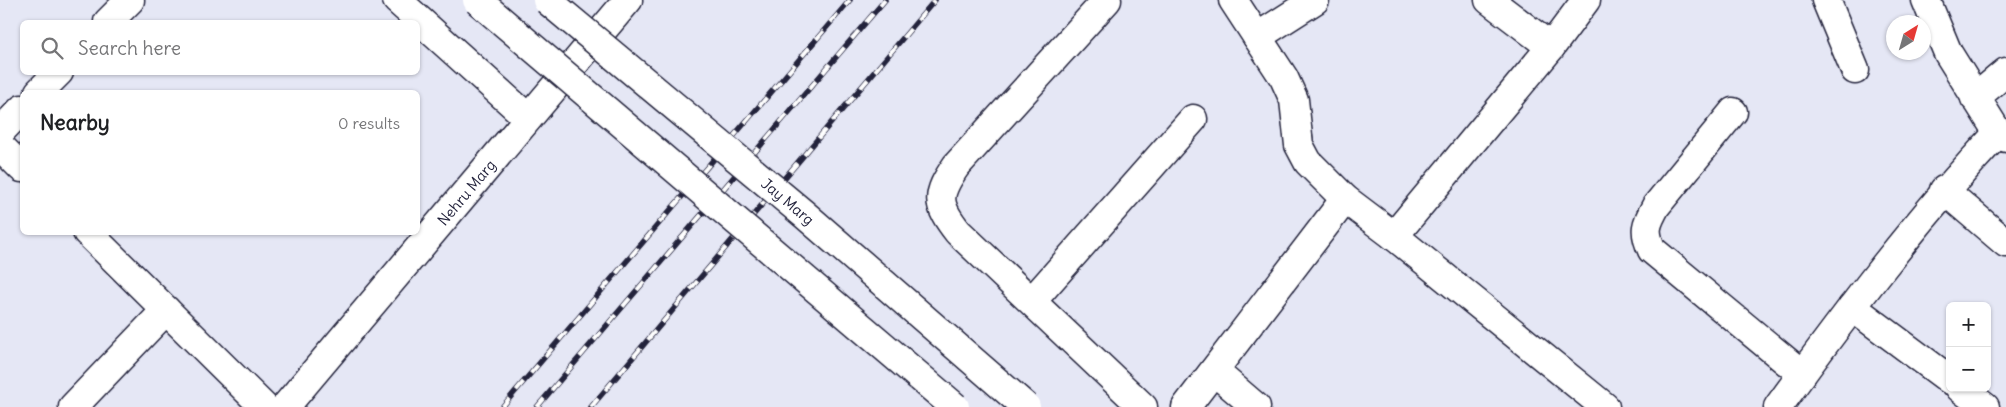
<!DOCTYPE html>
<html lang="en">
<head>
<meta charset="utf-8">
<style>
  body { margin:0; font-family:Delius,sans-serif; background:#f2f2f2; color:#202124 }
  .controls { position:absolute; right:15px; bottom:15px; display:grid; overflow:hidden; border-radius:8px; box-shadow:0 1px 4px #0004 }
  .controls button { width:45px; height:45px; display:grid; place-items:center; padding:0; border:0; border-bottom:1px solid #e0e0e0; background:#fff; color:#202124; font:25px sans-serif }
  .compass { position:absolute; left:1886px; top:15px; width:45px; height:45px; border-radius:50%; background:#fff; box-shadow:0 1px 4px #0004; rotate:37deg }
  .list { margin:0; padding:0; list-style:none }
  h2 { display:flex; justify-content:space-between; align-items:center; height:65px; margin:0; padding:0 20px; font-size:21px }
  h2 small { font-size:16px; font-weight:400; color:#757577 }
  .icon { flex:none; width:28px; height:28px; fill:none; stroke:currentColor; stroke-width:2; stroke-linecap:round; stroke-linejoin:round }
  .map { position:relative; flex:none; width:2006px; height:407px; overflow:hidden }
  .search { position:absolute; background:#fff; box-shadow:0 1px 4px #0004; left:20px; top:20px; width:400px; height:55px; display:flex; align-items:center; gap:12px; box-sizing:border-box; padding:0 18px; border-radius:8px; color:#757577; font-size:19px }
  .panel { position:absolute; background:#fff; box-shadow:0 1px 4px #0004; left:20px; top:90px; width:400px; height:145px; border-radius:8px }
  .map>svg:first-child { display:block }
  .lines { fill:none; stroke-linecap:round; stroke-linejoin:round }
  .minor-casing { stroke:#22223b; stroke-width:31 }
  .tertiary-casing { stroke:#22223b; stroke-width:31 }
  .minor { stroke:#fff; stroke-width:28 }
  .tertiary { stroke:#fff; stroke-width:28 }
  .rail-casing { stroke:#22223b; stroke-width:5.5 }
  .rail { stroke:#fff; stroke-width:4; stroke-dasharray:11; stroke-linecap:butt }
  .secondary-bridge-casing { stroke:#22223b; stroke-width:31; stroke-linecap:butt }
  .secondary-bridge { stroke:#fff; stroke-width:28 }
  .labels { text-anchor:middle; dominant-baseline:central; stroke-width:4; stroke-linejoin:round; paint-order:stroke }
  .street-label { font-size:15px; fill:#22223b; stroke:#fff }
</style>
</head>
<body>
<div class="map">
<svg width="2006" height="407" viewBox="0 0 2006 407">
  <rect width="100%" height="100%" fill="#e5e7f5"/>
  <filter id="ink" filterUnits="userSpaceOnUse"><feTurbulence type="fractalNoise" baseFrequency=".02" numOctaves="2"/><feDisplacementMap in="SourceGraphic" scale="10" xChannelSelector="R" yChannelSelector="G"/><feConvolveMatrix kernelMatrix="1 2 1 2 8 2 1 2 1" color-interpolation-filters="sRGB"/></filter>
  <g filter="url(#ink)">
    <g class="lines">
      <!-- minor casing -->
      <g class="minor-casing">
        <g id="minor">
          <path d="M397 0 528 118"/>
          <path d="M1107 0 956 166C936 195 936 204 958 232L1143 407"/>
          <path d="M1233 0 1284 78 1294 100 1299 145 1308 162 1345 199 1394 236 1605 407"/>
          <path d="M1489 0 1551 47"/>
          <path d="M1826 0 1855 70"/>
          <path d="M1926 0 1948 53 1998 133 2006 138"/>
          <path d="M108 22 130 0"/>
          <path d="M1257 37 1315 0"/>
          <path d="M39 92 59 72"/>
          <path d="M1975 98 2006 72"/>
          <path d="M1733 112 1656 206C1646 224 1643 231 1652 250L1802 374"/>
          <path d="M0 132 22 109"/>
          <path d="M0 146 22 168"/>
          <path d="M1944 190 2006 243"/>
          <path d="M87 232 264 407"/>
          <path d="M1394 236 1551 47 1586 0"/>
          <path d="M1032 301 1193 119"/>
          <path d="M1852 307 1950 380"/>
          <path d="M1214 371 1256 407"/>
          <path d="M1960 388 1985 407"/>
          <path d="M73 407 166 310"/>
          <path d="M1186 407 1345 199"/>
          <path d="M1778 407C1847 312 1918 218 1998 133"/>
        </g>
      </g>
      <!-- tertiary casing -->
      <g class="tertiary-casing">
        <g id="tertiary">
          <path id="s1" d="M285 407 628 0"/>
        </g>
      </g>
      <!-- minor -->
      <use href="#minor" class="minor"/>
      <!-- tertiary -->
      <use href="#tertiary" class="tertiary"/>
      <!-- rail casing -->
      <g class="rail-casing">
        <g id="rail">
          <path d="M502 407 850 0"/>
          <path d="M537 407 885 0"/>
          <path d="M591 407 935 0"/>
        </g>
      </g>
      <!-- rail -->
      <use href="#rail" class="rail"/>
      <!-- secondary-bridge casing -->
      <g class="secondary-bridge-casing">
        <g id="secondary-bridge">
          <path d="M477 0 955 407"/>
          <path id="s2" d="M547 0 805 215 1026 407"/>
        </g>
      </g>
      <!-- secondary-bridge -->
      <use href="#secondary-bridge" class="secondary-bridge"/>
    </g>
  </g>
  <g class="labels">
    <!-- street labels -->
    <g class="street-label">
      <text stroke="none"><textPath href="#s1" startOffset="281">Nehru Marg</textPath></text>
      <text stroke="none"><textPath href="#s2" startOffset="314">Jay Marg</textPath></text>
    </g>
  </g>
</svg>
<div class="controls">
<button>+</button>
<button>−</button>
</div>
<svg class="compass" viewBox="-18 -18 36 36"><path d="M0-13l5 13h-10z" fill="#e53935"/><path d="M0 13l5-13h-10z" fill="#757577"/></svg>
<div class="search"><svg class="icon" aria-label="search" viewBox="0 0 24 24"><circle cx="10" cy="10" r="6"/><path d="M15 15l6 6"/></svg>Search here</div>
<section class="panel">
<h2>Nearby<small>0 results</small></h2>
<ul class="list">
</ul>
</section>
</div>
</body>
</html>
